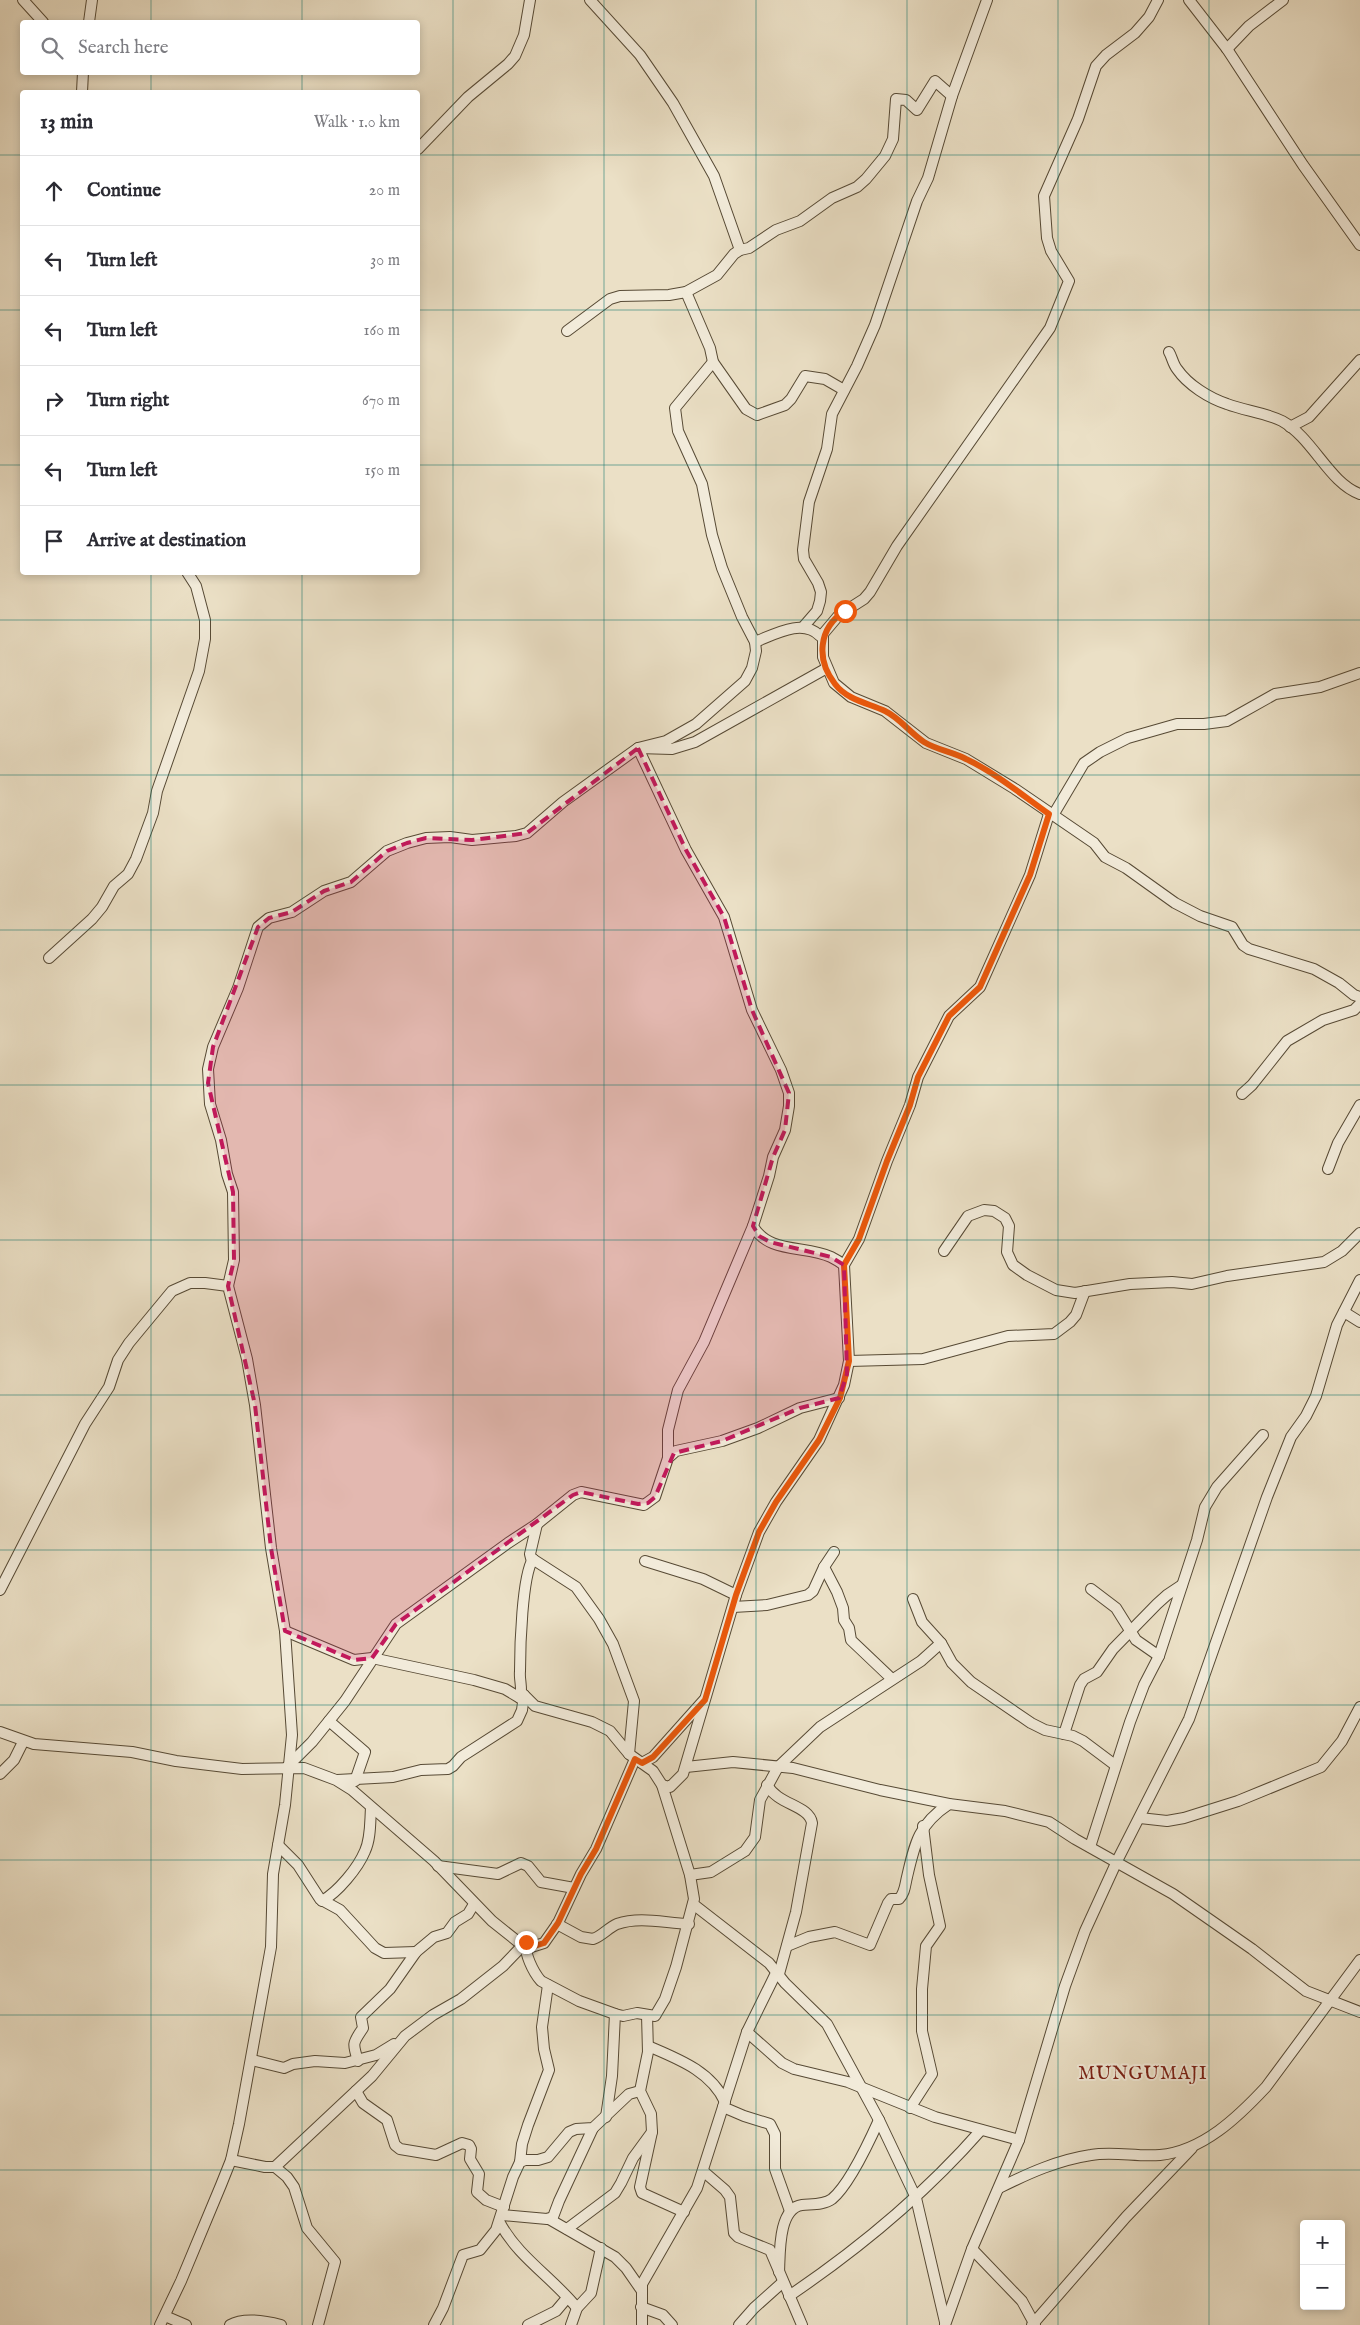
<!DOCTYPE html>
<html lang="en">
<head>
<meta charset="utf-8">
<style>
  body { margin:0; font-family:"IM FELL English",serif; background:#f7f7f7; color:#2b2b33 }
  .controls { position:absolute; right:15px; bottom:15px; display:grid; overflow:hidden; border-radius:5px; box-shadow:0 2px 8px #0003 }
  .controls button { width:45px; height:45px; display:grid; place-items:center; padding:0; border:0; border-bottom:1px solid #e1e1e2; background:#fff; color:#2b2b33; font:25px sans-serif }
  .stop { position:absolute; width:15px; height:15px; margin:-11px; border:4px solid #ea580c; border-radius:50%; background:#fff }
  .stop.end { background:#ea580c; border-color:#fff; box-shadow:0 1px 5px #0008 }
  .list { margin:0; padding:0; list-style:none }
  h2 { display:flex; justify-content:space-between; align-items:center; height:65px; margin:0; padding:0 20px; font-size:21px }
  h2 small { font-size:16px; font-weight:400; color:#7c7c81 }
  .list li { display:grid; grid-template-columns:32px 1fr auto; gap:15px; align-items:center; box-sizing:border-box; height:70px; padding:0 20px; border-top:1px solid #e1e1e2 }
  .list b { display:block; font-size:19px; white-space:nowrap }
  .list em { font-size:16px; font-style:normal; color:#7c7c81 }
  .icon { flex:none; width:28px; height:28px; fill:none; stroke:currentColor; stroke-width:2; stroke-linecap:round; stroke-linejoin:round }
  .map { position:relative; flex:none; width:1360px; height:2325px; overflow:hidden }
  .search { position:absolute; background:#fff; box-shadow:0 2px 8px #0003; left:20px; top:20px; width:400px; height:55px; display:flex; align-items:center; gap:12px; box-sizing:border-box; padding:0 18px; border-radius:5px; color:#7c7c81; font-size:19px }
  .panel { position:absolute; background:#fff; box-shadow:0 2px 8px #0003; left:20px; top:90px; width:400px; height:485px; border-radius:5px }
  .map>svg:first-child { display:block }
  .lines { fill:none; stroke-linecap:round; stroke-linejoin:round }
  .minor-casing { stroke:#574a35; stroke-width:12 }
  .minor { stroke:#f2ebda; stroke-width:10 }
  .route { stroke:#ea580c; stroke-width:6 }
  .marked { fill:#c2185b; fill-opacity:0.2; stroke:#c2185b; stroke-width:4; stroke-dasharray:10 6; stroke-linejoin:round }
  .grid { fill:none; stroke:#0f766e; stroke-width:1; stroke-opacity:0.55 }
  .labels { text-anchor:middle; dominant-baseline:central; stroke-width:4; stroke-linejoin:round; paint-order:stroke }
  .quarter-label { font-size:18px; letter-spacing:1px; fill:#7a1f14; stroke:#f2ebda }
</style>
</head>
<body>
<div class="map">
<svg width="1360" height="2325" viewBox="0 0 1360 2325">
  <rect width="100%" height="100%" fill="#ebe0c6"/>
  <filter id="stains"><feTurbulence type="fractalNoise" baseFrequency=".004" numOctaves="4"/><feColorMatrix values="0 0 0 0 .2 0 0 0 0 .09 0 0 0 0 .02 0 0 0 .5 -.17"/></filter>
  <radialGradient id="worn" r=".72"><stop offset=".6" stop-color="#630" stop-opacity="0"/><stop offset="1" stop-color="#630" stop-opacity=".3"/></radialGradient>
  <g class="lines">
    <!-- minor casing -->
    <g class="minor-casing">
      <g id="minor">
        <path d="M23 0 43 22"/>
        <path d="M590 0 640 55 673 103 714 176 740 250"/>
        <path d="M1158 0 1149 17 1135 33 1106 55 1096 66 1078 119 1044 196 1047 238 1051 251 1069 281 1050 328 897 546 870 592 864 599 839 615 823 634V657L834 683 851 697 885 711 926 743 966 759 1015 789 1094 843 1105 857 1126 868 1175 903 1200 916 1232 927 1243 945 1249 949 1314 969 1339 983 1354 995 1360 997"/>
        <path d="M1189 0 1227 49 1303 165 1360 245"/>
        <path d="M89 22 92 0"/>
        <path d="M1227 49 1249 26 1283 0"/>
        <path d="M82 92 83 72"/>
        <path d="M418 149 468 97 508 64 515 56 524 35 530 0"/>
        <path d="M686 292 710 348 713 362 746 409 757 415 785 405 791 399 805 376 825 379 844 390"/>
        <path d="M567 331 610 299 620 296 669 295 686 292 717 275 734 254 740 250 749 248 776 230 800 221 832 198 857 187 866 179 885 156 893 139 896 99 906 100 917 110 935 81 952 96"/>
        <path d="M1169 352C1172 357 1173 364 1177 369 1188 385 1209 398 1227 404 1245 411 1264 412 1282 421 1313 438 1329 483 1360 494"/>
        <path d="M713 362 675 408 678 431 702 484 712 535 722 568 742 617 755 642 756 651 752 668 745 681 696 724 666 741 638 748 686 850 724 917 752 1010 781 1070 789 1093V1106L785 1130 773 1157 769 1176 753 1226C768 1254 806 1245 831 1257 835 1259 840 1262 844 1265"/>
        <path d="M1290 427 1309 417 1360 360"/>
        <path d="M804 626 817 611 820 601 821 592 818 583 804 559 803 550 809 502 827 449 832 414 857 366 875 325 917 201 928 178 952 96 987 0"/>
        <path d="M755 642C775 634 803 618 820 636L823 634"/>
        <path d="M49 958 92 919 102 907 114 886 128 874 136 859 153 813 157 791 199 671 205 639V620L196 586 187 572"/>
        <path d="M1242 1094 1252 1085 1287 1041 1323 1020 1354 1010 1360 1004"/>
        <path d="M1328 1169 1338 1143 1360 1105"/>
        <path d="M944 1251 968 1216 984 1210 994 1211 1005 1218 1009 1226 1007 1252 1013 1265 1027 1275 1056 1290 1075 1293 1130 1284 1172 1282 1192 1284 1227 1276 1324 1262 1342 1251 1360 1233"/>
        <path d="M228 1286 234 1260 233 1192 227 1174 221 1140 210 1104 208 1069 213 1047 238 988 258 927 269 918 292 912 324 891 351 882 387 851 407 843 426 838 450 837 472 840 516 836 527 833 563 802 638 748 672 749 695 742 827 668"/>
        <path d="M1344 1312 1360 1322"/>
        <path d="M849 1361 923 1359 1008 1336 1054 1334 1070 1322 1076 1315 1085 1291"/>
        <path d="M668 1458V1430L678 1390 704 1342 753 1226"/>
        <path d="M537 1524 530 1554 531 1558 576 1587 599 1619 613 1644 634 1701 629 1754"/>
        <path d="M645 1561 703 1579 736 1595"/>
        <path d="M824 1567 837 1592 843 1608 844 1620 849 1628 851 1640 891 1678"/>
        <path d="M1091 1589 1116 1608 1136 1640 1159 1656"/>
        <path d="M0 1590 85 1424 109 1387 118 1360 129 1343 172 1291 190 1283H205L228 1286 247 1359 255 1405 271 1548 285 1631 292 1735 285 1805 273 1874 271 1947 239 2124 231 2160 221 2185 181 2281 160 2325"/>
        <path d="M913 1599 922 1622 941 1643 952 1663 971 1682 1031 1723 1045 1730 1073 1736 1083 1741 1115 1765"/>
        <path d="M733 1607 767 1605 808 1595 813 1591 824 1567 834 1552"/>
        <path d="M520 1698C523 1689 519 1680 520 1671 520 1648 522 1576 533 1559"/>
        <path d="M329 1721 365 1752 355 1781"/>
        <path d="M0 1732 34 1744 132 1752 176 1761 242 1769 304 1768 336 1780 352 1790 434 1861 492 1921 517 1941 526 1942C524 1953 533 1972 541 1981L579 2001 615 2014 623 2016 637 2013 655 2016 665 1999 676 1967 694 1899 690 1875 662 1785 653 1771 629 1754 610 1731 592 1722 535 1706 524 1695 520 1698 505 1689 474 1680 372 1658 354 1660 285 1631"/>
        <path d="M1064 1734 1080 1685 1084 1679 1097 1672 1113 1649 1157 1604 1167 1595 1182 1585"/>
        <path d="M642 1763 653 1757 704 1700"/>
        <path d="M287 1767 312 1742 345 1701 396 1624 508 1543 537 1524 573 1495 581 1492 644 1505 655 1497 668 1458 676 1451 722 1441 758 1428 800 1408 839 1398"/>
        <path d="M686 1767 733 1762 793 1768 880 1790 949 1804 1005 1811 1049 1822 1075 1839 1173 1894 1252 1949 1306 1991 1360 2012"/>
        <path d="M0 1774 14 1760 23 1742"/>
        <path d="M337 1780 393 1777 421 1770 448 1769 453 1766 461 1757 517 1721 522 1710 524 1695"/>
        <path d="M662 1785 670 1787 683 1774 736 1595 759 1532 776 1502 819 1440 844 1385 849 1361 844 1265 859 1239 887 1161 910 1105 918 1077 949 1016 980 987 1030 875 1049 814 1055 812 1084 763 1100 752 1128 738 1177 724H1204L1227 721 1275 694 1320 687 1360 673"/>
        <path d="M767 1785C778 1805 809 1805 812 1823L796 1912 779 1974"/>
        <path d="M1140 1818 1167 1821 1184 1818 1238 1801 1321 1767 1342 1741 1360 1707"/>
        <path d="M278 1845 298 1865 320 1899 340 1910 375 1948 384 1953 416 1952"/>
        <path d="M1090 1847 1130 1722 1144 1685 1159 1656 1197 1540 1205 1507 1217 1487 1263 1435"/>
        <path d="M438 1866 498 1874 521 1863 528 1866 541 1882 574 1888"/>
        <path d="M690 1875 711 1872 745 1851 755 1837 760 1800 778 1767 820 1727 921 1661 941 1643"/>
        <path d="M322 1901C338 1892 358 1868 365 1851 371 1838 370 1821 371 1808"/>
        <path d="M693 1904 769 1963 785 1983 827 2024 879 2120 916 2198 945 2322"/>
        <path d="M557 1924 581 1937 593 1939C602 1936 608 1928 617 1924 640 1916 664 1923 689 1924"/>
        <path d="M787 1946 809 1937 835 1932 870 1945 888 1903 891 1899H899C905 1893 905 1885 907 1877 915 1842 919 1824 949 1804"/>
        <path d="M525 1949 544 1943 558 1923 581 1874 596 1849 635 1759"/>
        <path d="M647 2015 648 2052 640 2091 651 2114 652 2132 640 2187 642 2193 684 2212"/>
        <path d="M747 2032 782 2063 794 2069 848 2082 935 2117 1019 2140"/>
        <path d="M648 2046C678 2059 711 2071 725 2102"/>
        <path d="M252 2060 284 2068 293 2064 315 2061 345 2063 376 2055 394 2044"/>
        <path d="M358 2061C352 2042 353 2043 363 2028L361 2017 390 1989 416 1952 434 1937 447 1933 455 1922 468 1914 474 1904"/>
        <path d="M356 2091 363 2103 387 2120 395 2145 400 2149 436 2155 462 2143 469 2145 471 2149 470 2159 479 2174 477 2192 486 2200 504 2207"/>
        <path d="M723 2107 744 2116 770 2124 775 2134V2169L790 2211"/>
        <path d="M910 2108 932 2074 922 2031V1989L926 1946 940 1926 929 1875 923 1826"/>
        <path d="M606 2117 612 2076 615 2014"/>
        <path d="M231 2160 265 2167H275L372 2076 405 2036 433 2015 461 1999 503 1966 526 1942"/>
        <path d="M520 2162 522 2144 528 2125 549 2070 544 2049 542 2027 548 1985"/>
        <path d="M275 2167 287 2177 294 2187 307 2228 335 2262 318 2325"/>
        <path d="M703 2171 725 2190 730 2197 734 2233 738 2237 770 2250 802 2325"/>
        <path d="M999 2188C1029 2173 1058 2160 1091 2155 1113 2151 1137 2157 1160 2155 1203 2151 1238 2117 1266 2087L1360 1960"/>
        <path d="M502 2215 547 2219 553 2217 559 2201 593 2128"/>
        <path d="M549 2219 615 2257 626 2268 642 2291"/>
        <path d="M500 2223C518 2257 553 2278 577 2308"/>
        <path d="M567 2229 615 2193 621 2183 633 2158 652 2132"/>
        <path d="M972 2249 1022 2301 1035 2325"/>
        <path d="M779 2272C780 2254 778 2208 802 2205 812 2204 824 2205 832 2199 849 2185 870 2140 879 2120"/>
        <path d="M789 2296C860 2248 924 2195 981 2130"/>
        <path d="M641 2307 663 2315 672 2325"/>
        <path d="M165 2316 186 2325"/>
        <path d="M230 2325C244 2317 266 2321 281 2325"/>
        <path d="M434 2325 443 2308 463 2255 480 2250 496 2230 513 2177 520 2162 525 2160H538L548 2157 569 2132 576 2129 593 2128 629 2094 640 2091"/>
        <path d="M528 2325 556 2311 567 2298"/>
        <path d="M571 2325 577 2308 591 2293 601 2248"/>
        <path d="M642 2325V2284L697 2188 747 2032 777 1971"/>
        <path d="M739 2325 754 2308 783 2282"/>
        <path d="M945 2325 972 2249 1019 2140 1065 1986 1085 1931 1117 1861 1189 1719 1267 1497 1291 1437 1306 1416 1316 1396 1337 1325 1360 1280"/>
        <path d="M1032 2325 1126 2217 1192 2148"/>
      </g>
    </g>
    <!-- minor -->
    <use href="#minor" class="minor"/>
  </g>
  <g class="lines">
    <!-- route -->
    <path class="route" d="M526 1942 525 1949 544 1943 558 1923 581 1874 596 1849 635 1759 642 1763 653 1757 705 1700 736 1595 759 1532 776 1502 819 1440 840 1398 849 1361 844 1265 859 1239 887 1161 910 1105 918 1077 949 1016 980 987 1030 875 1049 814C1022 795 996 773 966 759 953 752 937 750 924 742 910 733 900 718 885 711 868 703 847 700 835 684 816 660 818 628 845 611"/>
  </g>
  <!-- marked area -->
  <path class="marked" d="M638 748 686 850 724 917 752 1010 789 1093 785 1130 773 1157 753 1226 759 1236 770 1242 831 1257 844 1265 847 1374 839 1398 800 1408 722 1441 674 1453 655 1497 648 1503 638 1504 581 1492 573 1495 396 1624 372 1658 354 1660 285 1631 271 1548 255 1405 228 1286 234 1260 233 1192 208 1083 213 1047 258 927 269 918 292 912 324 891 351 882 387 851 407 843 426 838 472 840 527 833Z"/>
  <!-- grid -->
  <path class="grid" d="M151 0V22M302 0V22M453 0V2325M604 0V2325M756 0V2325M907 0V2325M1058 0V2325M1209 0V2325M151 72V92M302 72V92M0 155H22M418 155H1360M0 310H22M418 310H1360M0 465H22M418 465H1360M151 572V2325M302 572V2325M0 620H1360M0 775H1360M0 930H1360M0 1085H1360M0 1240H1360M0 1395H1360M0 1550H1360M0 1705H1360M0 1860H1360M0 2015H1360M0 2170H1360"/>
  <g class="labels">
    <!-- quarter labels -->
    <g class="quarter-label">
      <text x="1143" y="2074">MUNGUMAJI</text>
    </g>
  </g>
  <rect width="100%" height="100%" filter="url(#stains)"/>
  <rect width="100%" height="100%" fill="url(#worn)"/>
</svg>
<div class="controls">
<button>+</button>
<button>−</button>
</div>
<div class="stop" style="left:845px;top:611px"></div>
<div class="stop end" style="left:526px;top:1942px"></div>
<div class="search"><svg class="icon" aria-label="search" viewBox="0 0 24 24"><circle cx="10" cy="10" r="6"/><path d="M15 15l6 6"/></svg>Search here</div>
<section class="panel">
<h2>13 min<small>Walk · 1.0 km</small></h2>
<ul class="list">
<li><svg class="icon" aria-label="ahead" viewBox="0 0 24 24"><path d="M12 20V5M6 11l6-6 6 6"/></svg><div><b>Continue</b></div><em>20 m</em></li>
<li><svg class="icon" aria-label="left" viewBox="0 0 24 24"><path d="M17 20v-9H6M10 6l-5 5 5 5"/></svg><div><b>Turn left</b></div><em>30 m</em></li>
<li><svg class="icon" aria-label="left" viewBox="0 0 24 24"><path d="M17 20v-9H6M10 6l-5 5 5 5"/></svg><div><b>Turn left</b></div><em>160 m</em></li>
<li><svg class="icon" aria-label="right" viewBox="0 0 24 24"><path d="M7 20v-9h11M14 6l5 5-5 5"/></svg><div><b>Turn right</b></div><em>670 m</em></li>
<li><svg class="icon" aria-label="left" viewBox="0 0 24 24"><path d="M17 20v-9H6M10 6l-5 5 5 5"/></svg><div><b>Turn left</b></div><em>150 m</em></li>
<li><svg class="icon" aria-label="arrive" viewBox="0 0 24 24"><path d="M6 21V4h12l-3 4 3 4H6"/></svg><div><b>Arrive at destination</b></div></li>
</ul>
</section>
</div>
</body>
</html>
